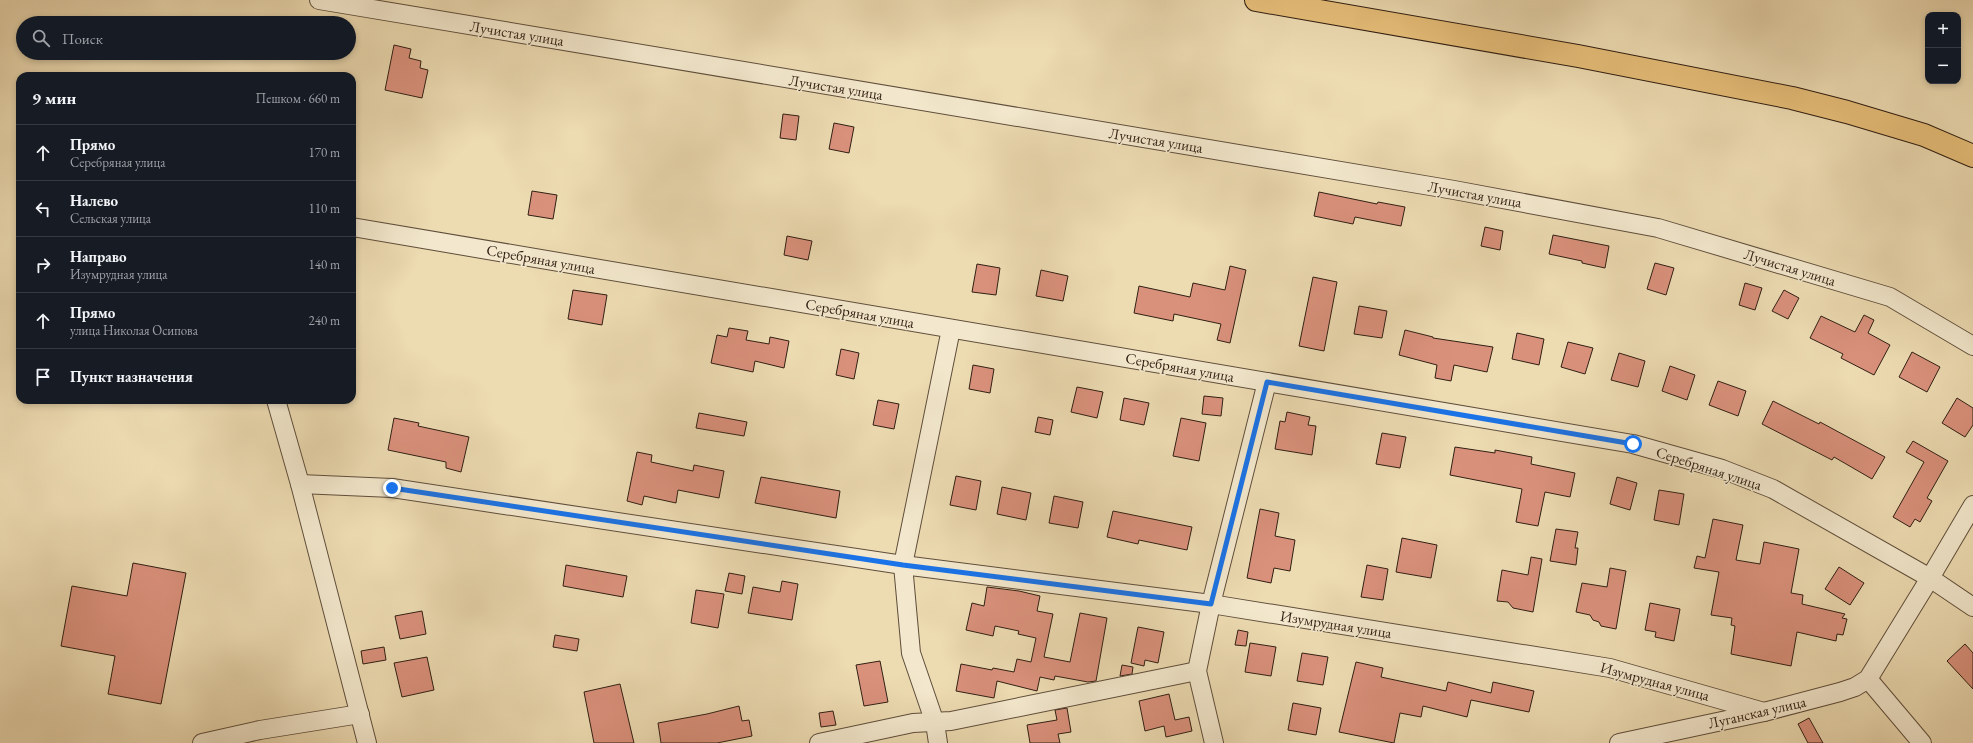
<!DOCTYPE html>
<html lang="ru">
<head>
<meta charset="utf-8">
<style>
  body { margin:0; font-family:"EB Garamond",serif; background:#20242c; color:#f1f3f6 }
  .controls { position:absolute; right:12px; top:12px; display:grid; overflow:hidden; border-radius:8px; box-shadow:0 2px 6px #0003 }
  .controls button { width:36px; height:36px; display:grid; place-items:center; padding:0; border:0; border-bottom:1px solid #363941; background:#171b24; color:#f1f3f6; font:20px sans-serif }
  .stop { position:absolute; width:12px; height:12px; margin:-9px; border:3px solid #1a73e8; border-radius:50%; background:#fff }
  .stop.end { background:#1a73e8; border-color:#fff; box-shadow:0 1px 4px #0008 }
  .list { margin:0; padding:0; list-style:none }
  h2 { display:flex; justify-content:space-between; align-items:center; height:52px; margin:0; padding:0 16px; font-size:17px }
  h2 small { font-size:13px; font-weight:400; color:#9ea1a6 }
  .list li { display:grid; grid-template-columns:26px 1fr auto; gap:12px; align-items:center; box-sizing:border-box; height:56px; padding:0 16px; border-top:1px solid #363941 }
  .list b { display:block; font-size:15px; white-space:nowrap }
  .list p { margin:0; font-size:13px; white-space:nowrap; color:#9ea1a6 }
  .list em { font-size:13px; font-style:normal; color:#9ea1a6 }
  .icon { flex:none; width:22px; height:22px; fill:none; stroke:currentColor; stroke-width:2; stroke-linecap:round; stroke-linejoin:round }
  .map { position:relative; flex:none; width:1973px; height:743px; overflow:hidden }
  .search { position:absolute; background:#171b24; box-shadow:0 2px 6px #0003; left:16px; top:16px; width:340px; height:44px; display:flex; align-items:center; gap:10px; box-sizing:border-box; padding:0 14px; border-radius:22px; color:#9ea1a6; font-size:15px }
  .panel { position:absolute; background:#171b24; box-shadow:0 2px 6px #0003; left:16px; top:72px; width:340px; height:332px; border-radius:12px }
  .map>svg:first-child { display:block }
  .building { fill:#da917c; stroke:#301f13 }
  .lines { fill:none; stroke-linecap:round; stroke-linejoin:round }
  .minor-casing { stroke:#5f4e3b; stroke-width:20 }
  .major-casing { stroke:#301f13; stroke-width:24 }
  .minor { stroke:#f3e8cd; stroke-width:18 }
  .major { stroke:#e6be79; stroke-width:22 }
  .route { stroke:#1a73e8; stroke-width:5 }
  .labels { text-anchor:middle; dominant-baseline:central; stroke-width:3; stroke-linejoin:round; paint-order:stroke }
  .street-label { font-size:15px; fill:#301f13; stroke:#f3e8cd }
</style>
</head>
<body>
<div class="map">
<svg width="1973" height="743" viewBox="0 0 1973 743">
  <rect width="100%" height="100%" fill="#eddbb2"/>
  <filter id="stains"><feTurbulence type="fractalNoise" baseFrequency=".005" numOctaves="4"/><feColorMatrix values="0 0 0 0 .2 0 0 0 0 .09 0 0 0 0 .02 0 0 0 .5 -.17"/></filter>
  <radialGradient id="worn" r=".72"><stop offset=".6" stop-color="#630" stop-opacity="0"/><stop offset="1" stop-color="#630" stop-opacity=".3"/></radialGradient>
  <!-- building -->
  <g class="building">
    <path d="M394 45 411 49 409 58 421 61 420 68 428 70 422 98 385 90Z"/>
    <path d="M783 114 799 116 796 140 780 138Z"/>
    <path d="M834 123 854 127 849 153 829 149Z"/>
    <path d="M532 191 557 195 553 219 528 215Z"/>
    <path d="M1319 192 1377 204 1378 202 1405 207 1401 226 1355 217 1353 224 1314 216Z"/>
    <path d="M1485 227 1503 231 1500 250 1481 246Z"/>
    <path d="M1553 235 1609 246 1605 268 1582 263V261L1549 254Z"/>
    <path d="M787 236 812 241 808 260 784 255Z"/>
    <path d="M1655 263 1674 268 1666 295 1647 289Z"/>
    <path d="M977 264 1000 268 996 295 972 292Z"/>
    <path d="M1230 266 1246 270 1230 343 1217 340 1221 324 1174 314 1173 321 1134 313 1139 286 1190 297 1193 283 1225 290Z"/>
    <path d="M1041 270 1068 276 1063 301 1036 296Z"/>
    <path d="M1313 277 1337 282 1324 351 1299 346Z"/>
    <path d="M1745 283 1762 288 1755 310 1739 305Z"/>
    <path d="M573 290 607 295 602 325 568 319Z"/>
    <path d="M1784 290 1799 298 1788 319 1772 311Z"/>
    <path d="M1359 306 1387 311 1382 338 1354 334Z"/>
    <path d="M1864 315 1874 320 1868 333 1890 345 1874 375 1841 358 1843 354 1810 338 1821 316 1855 332Z"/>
    <path d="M729 328 748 331 746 340 769 344 770 337 789 341 784 368 755 361 753 372 711 363 717 335 727 337Z"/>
    <path d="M1405 330 1433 337V338L1493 347 1487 372 1454 365 1451 381 1435 378 1437 365 1399 355Z"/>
    <path d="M1517 333 1544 339 1539 365 1512 359Z"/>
    <path d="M1568 342 1593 348 1585 374 1561 367Z"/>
    <path d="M841 349 859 353 854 379 836 375Z"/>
    <path d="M1912 352 1940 367 1927 392 1899 377Z"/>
    <path d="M1619 353 1645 361 1638 387 1611 380Z"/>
    <path d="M973 365 994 369 990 393 969 389Z"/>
    <path d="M1670 366 1695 375 1687 400 1662 391Z"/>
    <path d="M1718 381 1746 391 1738 416 1709 405Z"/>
    <path d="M1077 387 1103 392 1097 418 1071 412Z"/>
    <path d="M1204 396 1223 398 1221 416 1202 414Z"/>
    <path d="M1124 398 1149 403 1144 425 1120 420Z"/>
    <path d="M1957 398 1973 408V425L1965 437 1942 423Z"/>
    <path d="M878 400 899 404 894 429 873 425Z"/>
    <path d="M1773 401 1819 424 1820 422 1885 457 1872 479 1834 457 1832 460 1762 424Z"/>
    <path d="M1287 412 1310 417 1308 425 1316 426 1312 455 1275 449 1280 421 1285 422Z"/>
    <path d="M699 413 747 422 744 436 696 428Z"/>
    <path d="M1038 417 1053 420 1050 435 1035 432Z"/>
    <path d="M394 418 419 423 418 426 469 437 461 472 446 468V462L388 450Z"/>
    <path d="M1181 418 1206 423 1199 461 1173 456Z"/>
    <path d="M1382 433 1406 437 1400 468 1376 464Z"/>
    <path d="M1913 441 1948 461 1927 498 1932 501 1920 522 1915 519 1910 527 1893 517 1924 462 1906 452Z"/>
    <path d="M1455 447 1495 453V450L1532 457 1531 464 1575 473 1570 497 1545 492 1538 526 1516 522 1522 489 1450 475Z"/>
    <path d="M637 452 652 455 651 462 693 471 694 465 724 471 719 498 678 490 676 503 644 496 642 505 627 501Z"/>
    <path d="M956 476 981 481 976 510 950 505Z"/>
    <path d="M761 477 840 491 836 518 755 503Z"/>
    <path d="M1617 477 1637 483 1630 510 1610 504Z"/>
    <path d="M1002 487 1031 493 1026 520 997 514Z"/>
    <path d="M1659 490 1684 494 1679 525 1654 520Z"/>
    <path d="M1054 496 1083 502 1078 528 1049 523Z"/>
    <path d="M1260 509 1279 513 1275 536 1295 540 1290 571 1274 568 1271 583 1247 578Z"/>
    <path d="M1113 511 1192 527 1187 550 1139 540 1138 544 1107 537Z"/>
    <path d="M1713 519 1743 525 1736 560 1760 564 1764 542 1799 549 1791 593 1803 595 1802 604 1845 614 1842 618 1847 619 1843 635 1837 634 1836 641 1797 632 1791 666 1731 654 1735 626 1731 625 1732 618 1711 615 1719 572 1694 568 1697 556 1705 558Z"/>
    <path d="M1556 529 1578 532 1575 548H1578L1576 565 1550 561Z"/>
    <path d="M1402 538 1437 545 1431 578 1396 572Z"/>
    <path d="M1531 557 1542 559 1533 612 1513 608 1508 602 1497 601 1502 570 1528 575Z"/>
    <path d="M133 563 186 573 161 704 108 694 115 656 61 646 72 586 127 596Z"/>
    <path d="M566 565 627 576 623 597 563 586Z"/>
    <path d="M1367 565 1388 569 1383 600 1361 597Z"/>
    <path d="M1839 567 1864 583 1850 605 1825 589Z"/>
    <path d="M1610 568 1626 571 1616 629 1601 626 1599 622 1593 620 1590 615 1576 612 1582 583 1607 587Z"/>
    <path d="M729 573 745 576 742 594 725 591Z"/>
    <path d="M782 581 798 584 792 620 748 613 753 587 780 592Z"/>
    <path d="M987 587 1019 591 1040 596 1037 611 1053 614 1044 657 1070 662 1080 613 1107 618 1096 681 1088 682 1055 676 1054 680 1040 677 1037 691 997 681 994 698 956 691 961 664 992 670 993 668 1014 672 1017 659 1031 662 1036 638 1018 634 1019 631 995 626 993 636 966 630 972 603 984 606Z"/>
    <path d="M696 590 724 594 718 628 691 623Z"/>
    <path d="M1650 603 1680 609 1674 641 1655 637 1656 632 1645 630Z"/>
    <path d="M422 611 426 634 400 639 395 616Z"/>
    <path d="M1138 627 1164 632 1158 663 1145 660 1144 666 1131 663Z"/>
    <path d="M1238 630 1248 632 1246 646 1235 645Z"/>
    <path d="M555 635 579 639 577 651 553 647Z"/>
    <path d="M1250 643 1276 647 1271 676 1245 672Z"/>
    <path d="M1965 644 1973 653V689L1947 661Z"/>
    <path d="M384 647 386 660 363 664 361 651Z"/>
    <path d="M1302 653 1328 657 1323 685 1297 681Z"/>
    <path d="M427 657 434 690 402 697 394 663Z"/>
    <path d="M880 661 888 702 864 706 856 665Z"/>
    <path d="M1356 662 1383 668 1381 677 1446 691 1448 682 1491 693 1493 682 1534 691 1529 712 1471 700 1467 717 1423 706 1421 717 1400 713 1394 743 1339 732Z"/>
    <path d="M1122 665 1133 667 1132 674 1120 676Z"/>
    <path d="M620 684 634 743H594L584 692Z"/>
    <path d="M1169 694 1175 720 1189 717 1192 731 1166 737 1164 726 1145 731 1139 701Z"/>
    <path d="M1293 703 1321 708 1316 735 1288 730Z"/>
    <path d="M739 706 742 721 749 720 752 736 717 743H661L658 723 707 714Z"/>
    <path d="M1067 708 1071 732 1058 734 1060 743H1030L1027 725 1057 720 1055 710Z"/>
    <path d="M833 711 836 725 821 727 819 713Z"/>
    <path d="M1809 718 1823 743H1808L1798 724Z"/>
  </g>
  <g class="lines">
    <!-- minor casing -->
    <g class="minor-casing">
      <g id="minor">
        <path d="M319 0 1454 190 1658 228 1890 297 1973 346"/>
        <path d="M352 227 1633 444 1722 469 1773 489 1930 578 1973 607"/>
        <path d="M276 400 300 484 367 743"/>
        <path d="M300 484 392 488 903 565 1211 604 1610 668 1764 712"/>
        <path d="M1868 679 1922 743"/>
        <path d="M202 743 260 730 360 714"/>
        <path d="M819 743 913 723 951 721 1197 671"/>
        <path d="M938 743 935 723 911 653 903 565 951 329"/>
        <path d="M1214 743 1197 671 1211 604 1267 382"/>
        <path d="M1619 743 1764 712 1840 692 1855 687 1868 679 1930 578 1973 505"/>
      </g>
    </g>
    <!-- major casing -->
    <g class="major-casing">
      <path id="major" d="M1256 0 1578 56 1792 98 1847 112 1924 135 1973 156"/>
    </g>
    <!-- minor -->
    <use href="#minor" class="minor"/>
    <!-- major -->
    <use href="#major" class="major"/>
  </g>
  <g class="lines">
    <!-- route -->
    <path class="route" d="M392 488 903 565 1211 604 1267 382 1633 444"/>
  </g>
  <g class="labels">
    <!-- street labels -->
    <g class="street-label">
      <text transform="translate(517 33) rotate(9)">Лучистая улица</text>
      <text transform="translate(836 87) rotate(9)">Лучистая улица</text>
      <text transform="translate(1156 140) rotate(9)">Лучистая улица</text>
      <text transform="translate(1475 194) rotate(10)">Лучистая улица</text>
      <text transform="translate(541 259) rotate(10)">Серебряная улица</text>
      <text transform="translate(1790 267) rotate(17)">Лучистая улица</text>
      <text transform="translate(860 313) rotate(10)">Серебряная улица</text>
      <text transform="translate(1180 367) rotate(10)">Серебряная улица</text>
      <text transform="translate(1709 468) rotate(18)">Серебряная улица</text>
      <text transform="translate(1336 624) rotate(9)">Изумрудная улица</text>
      <text transform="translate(1655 681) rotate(15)">Изумрудная улица</text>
      <text transform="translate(1757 712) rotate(-13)">Луганская улица</text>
    </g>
  </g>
  <rect width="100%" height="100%" filter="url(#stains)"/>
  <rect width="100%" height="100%" fill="url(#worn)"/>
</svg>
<div class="controls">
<button>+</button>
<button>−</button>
</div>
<div class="stop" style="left:1633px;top:444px"></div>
<div class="stop end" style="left:392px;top:488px"></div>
<div class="search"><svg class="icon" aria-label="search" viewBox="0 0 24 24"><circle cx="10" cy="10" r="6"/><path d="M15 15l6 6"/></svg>Поиск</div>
<section class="panel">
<h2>9 мин<small>Пешком · 660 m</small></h2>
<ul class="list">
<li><svg class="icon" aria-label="ahead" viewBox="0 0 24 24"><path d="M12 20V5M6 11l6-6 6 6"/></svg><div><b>Прямо</b><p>Серебряная улица</p></div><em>170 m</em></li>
<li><svg class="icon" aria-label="left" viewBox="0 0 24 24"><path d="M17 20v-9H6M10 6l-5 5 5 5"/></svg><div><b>Налево</b><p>Сельская улица</p></div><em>110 m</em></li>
<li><svg class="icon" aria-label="right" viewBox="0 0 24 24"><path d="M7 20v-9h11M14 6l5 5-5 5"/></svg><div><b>Направо</b><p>Изумрудная улица</p></div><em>140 m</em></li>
<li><svg class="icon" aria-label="ahead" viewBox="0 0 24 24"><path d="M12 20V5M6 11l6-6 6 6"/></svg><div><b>Прямо</b><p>улица Николая Осипова</p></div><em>240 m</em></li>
<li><svg class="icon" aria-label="arrive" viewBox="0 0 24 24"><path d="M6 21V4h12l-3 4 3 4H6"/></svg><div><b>Пункт назначения</b></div></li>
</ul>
</section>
</div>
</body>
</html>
